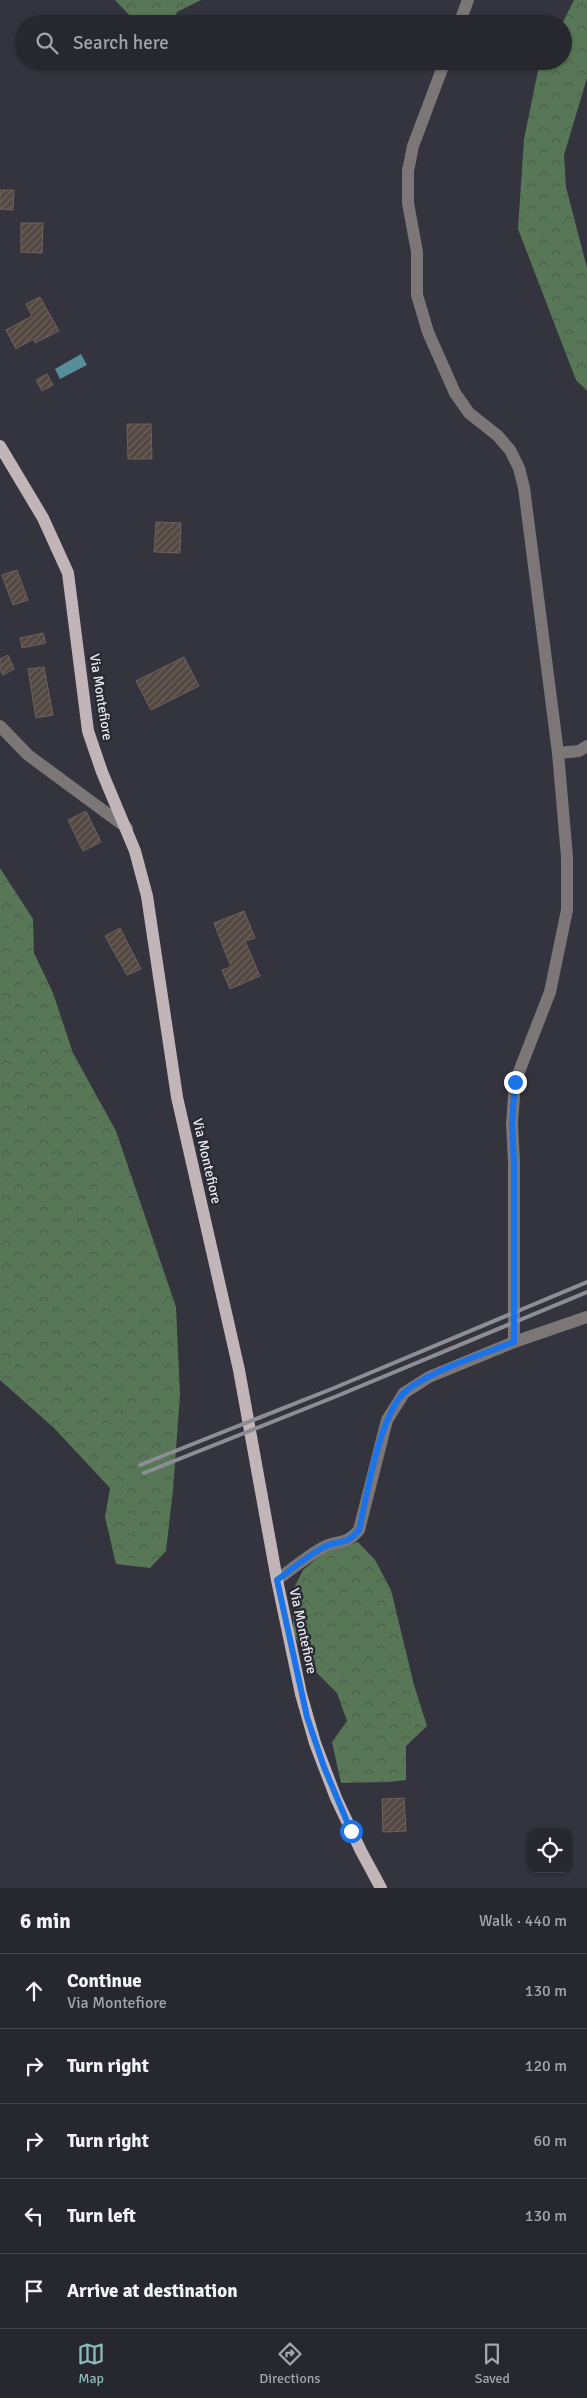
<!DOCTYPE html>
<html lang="en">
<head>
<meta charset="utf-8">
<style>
  body { margin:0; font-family:Signika,sans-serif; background:#2f2f37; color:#f1f3f6 }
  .controls { position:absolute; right:15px; bottom:15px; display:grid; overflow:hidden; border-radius:10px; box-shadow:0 1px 4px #0004 }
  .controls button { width:45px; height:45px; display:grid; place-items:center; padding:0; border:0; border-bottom:1px solid #43444b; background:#27272f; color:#f1f3f6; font:25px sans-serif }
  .stop { position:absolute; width:15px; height:15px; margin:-11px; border:4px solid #1a73e8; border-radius:50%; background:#fff }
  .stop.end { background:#1a73e8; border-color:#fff; box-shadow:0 1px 5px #0008 }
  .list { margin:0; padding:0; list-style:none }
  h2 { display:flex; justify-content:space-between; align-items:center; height:65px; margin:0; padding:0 20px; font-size:21px }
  h2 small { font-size:16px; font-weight:400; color:#a4a5aa }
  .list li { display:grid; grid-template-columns:32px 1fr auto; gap:15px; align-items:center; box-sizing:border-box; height:75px; padding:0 20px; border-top:1px solid #43444b }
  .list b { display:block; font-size:19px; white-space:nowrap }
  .list p { margin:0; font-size:16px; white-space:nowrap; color:#a4a5aa }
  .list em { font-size:16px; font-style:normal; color:#a4a5aa }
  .icon { flex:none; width:28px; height:28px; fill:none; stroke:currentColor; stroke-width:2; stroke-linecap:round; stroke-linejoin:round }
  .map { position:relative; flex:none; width:587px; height:1888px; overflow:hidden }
  .search { position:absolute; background:#27272f; box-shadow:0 1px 4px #0004; left:15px; right:15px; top:15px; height:55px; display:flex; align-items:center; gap:12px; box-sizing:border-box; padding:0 18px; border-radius:28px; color:#a4a5aa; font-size:19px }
  .sheet { height:440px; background:#27272f }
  nav { display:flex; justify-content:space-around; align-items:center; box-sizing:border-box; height:70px; border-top:1px solid #43444b; background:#27272f; font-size:14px; color:#a4a5aa }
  nav a { display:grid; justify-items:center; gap:2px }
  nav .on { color:#8bbbb9 }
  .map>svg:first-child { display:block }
  .forest { fill:url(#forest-crowns) }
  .water { fill:#568e99 }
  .building { fill:url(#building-hatch); stroke:#6d615b }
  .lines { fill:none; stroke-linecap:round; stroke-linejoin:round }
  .minor { stroke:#7c7677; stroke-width:12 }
  .major { stroke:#c2b5b8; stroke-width:12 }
  .rail { stroke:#8d8d96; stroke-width:4 }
  .route { stroke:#1a73e8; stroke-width:6 }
  .labels { text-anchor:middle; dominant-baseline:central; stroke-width:5; stroke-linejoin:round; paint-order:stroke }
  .street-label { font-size:14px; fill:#eaeaf1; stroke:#2a2a34 }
</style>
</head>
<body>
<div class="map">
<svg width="587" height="1888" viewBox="0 0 587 1888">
  <defs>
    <pattern id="forest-crowns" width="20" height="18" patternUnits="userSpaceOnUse" patternTransform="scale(1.25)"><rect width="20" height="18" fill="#587756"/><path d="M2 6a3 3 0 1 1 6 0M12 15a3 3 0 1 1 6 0" fill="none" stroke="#4f5e4f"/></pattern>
    <pattern id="building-hatch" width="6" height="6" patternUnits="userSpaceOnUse" patternTransform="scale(1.25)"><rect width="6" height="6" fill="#544842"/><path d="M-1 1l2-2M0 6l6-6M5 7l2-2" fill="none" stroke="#6d635e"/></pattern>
  </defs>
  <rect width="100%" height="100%" fill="#34343f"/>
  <!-- forest -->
  <g class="forest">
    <path d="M115 0H201L177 12 173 24H138Z"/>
    <path d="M574 0H587V78L564 155 566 187 587 268V391L576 380 518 229 524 139 540 61H563L562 24Z"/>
    <path d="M0 868 33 919 34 953 53 993 73 1053 116 1131 176 1307 180 1395 173 1490 166 1551 150 1568 116 1564 105 1517 110 1488 54 1428 0 1380Z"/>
    <path d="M358 1542 375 1560 391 1590 414 1685 427 1726 406 1746V1780L388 1782 341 1783 332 1742 347 1721 337 1693 311 1667 293 1633 294 1588 303 1570 316 1559 325 1552Z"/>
  </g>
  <!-- water -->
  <path class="water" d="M81 354 87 365 60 379 55 369Z"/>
  <!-- building -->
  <g class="building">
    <path d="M0 190H14L13 210 0 209Z"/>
    <path d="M21 223H43L42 253 21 252Z"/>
    <path d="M40 297 59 331 35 343 33 339 16 349 6 330 32 316 26 304Z"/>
    <path d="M47 374 53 385 42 391 36 380Z"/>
    <path d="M127 424H151L152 459H128Z"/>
    <path d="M156 522 181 523 180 553 154 552Z"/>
    <path d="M17 570 28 600 13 605 2 575Z"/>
    <path d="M43 633 46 643 22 648 20 638Z"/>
    <path d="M8 655 14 669 3 675 0 669V659Z"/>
    <path d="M184 657 199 686 151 710 136 681Z"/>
    <path d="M44 667 53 715 36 718 28 669Z"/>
    <path d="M86 811 101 842 83 851 68 820Z"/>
    <path d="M244 911 255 938 245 941 260 976 230 989 222 970 231 967 214 923Z"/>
    <path d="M120 928 141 969 127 975 105 936Z"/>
    <path d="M404 1798 406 1831 383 1832 382 1799Z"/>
  </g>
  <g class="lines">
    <!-- minor -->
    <g class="minor">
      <path d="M459 24 468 0"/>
      <path d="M445 61 413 146 408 171V203L417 252V295L428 332 455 393 469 413 498 436 510 450 519 468 524 488 558 753 567 857V910L550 992 515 1082 512 1124 514 1162V1342"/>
      <path d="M0 726 28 755 127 828"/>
      <path d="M558 753 579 751 587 746"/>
      <path d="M277 1580C292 1569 306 1557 322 1548 337 1539 345 1547 359 1530L387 1420 404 1393 429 1377 514 1342 587 1317"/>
    </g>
    <!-- major -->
    <path class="major" d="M0 446 43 518 68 573 88 731 102 772 135 851 147 896 177 1097 239 1370 277 1580 301 1694 315 1743 336 1798 361 1851 381 1888"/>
    <!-- rail -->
    <g class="rail">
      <path d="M140 1465 334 1388 587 1282"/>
      <path d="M144 1473 337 1396 587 1292"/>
    </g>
  </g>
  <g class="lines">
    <!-- route -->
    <path class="route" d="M351 1831 324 1767 307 1717 277 1580C292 1569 306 1557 322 1548 337 1539 345 1547 359 1530 367 1495 379 1417 404 1393 424 1373 486 1353 514 1342V1162L512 1124 515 1082"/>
  </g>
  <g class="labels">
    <!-- street labels -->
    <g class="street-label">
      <text transform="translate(101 697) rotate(81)">Via Montefiore</text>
      <text transform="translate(207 1161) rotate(77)">Via Montefiore</text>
      <text transform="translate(303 1631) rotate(78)">Via Montefiore</text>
    </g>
  </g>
</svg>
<div class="controls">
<button><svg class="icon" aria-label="locate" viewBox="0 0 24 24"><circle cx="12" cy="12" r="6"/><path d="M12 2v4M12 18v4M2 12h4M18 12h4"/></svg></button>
</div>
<div class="stop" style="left:351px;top:1831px"></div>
<div class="stop end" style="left:515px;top:1082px"></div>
<div class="search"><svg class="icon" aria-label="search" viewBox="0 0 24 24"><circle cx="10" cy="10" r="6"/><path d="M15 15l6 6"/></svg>Search here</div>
</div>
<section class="sheet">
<h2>6 min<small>Walk · 440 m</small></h2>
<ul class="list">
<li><svg class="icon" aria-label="ahead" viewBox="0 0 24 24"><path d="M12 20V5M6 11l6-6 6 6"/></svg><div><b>Continue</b><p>Via Montefiore</p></div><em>130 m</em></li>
<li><svg class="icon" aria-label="right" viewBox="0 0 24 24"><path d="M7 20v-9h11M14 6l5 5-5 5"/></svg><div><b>Turn right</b></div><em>120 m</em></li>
<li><svg class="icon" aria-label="right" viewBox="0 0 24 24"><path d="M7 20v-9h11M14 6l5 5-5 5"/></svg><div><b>Turn right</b></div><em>60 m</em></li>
<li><svg class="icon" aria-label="left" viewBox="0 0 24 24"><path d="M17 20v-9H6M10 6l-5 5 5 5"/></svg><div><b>Turn left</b></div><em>130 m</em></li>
<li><svg class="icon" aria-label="arrive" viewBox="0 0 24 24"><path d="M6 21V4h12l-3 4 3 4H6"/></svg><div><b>Arrive at destination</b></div></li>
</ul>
</section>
<nav>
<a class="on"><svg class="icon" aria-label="map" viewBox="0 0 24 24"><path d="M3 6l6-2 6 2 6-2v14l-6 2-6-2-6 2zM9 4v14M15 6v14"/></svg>Map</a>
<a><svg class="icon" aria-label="directions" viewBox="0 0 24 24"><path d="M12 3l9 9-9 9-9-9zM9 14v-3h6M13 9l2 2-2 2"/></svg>Directions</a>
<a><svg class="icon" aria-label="saved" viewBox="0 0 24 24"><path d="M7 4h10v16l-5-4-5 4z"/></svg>Saved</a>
</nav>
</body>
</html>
